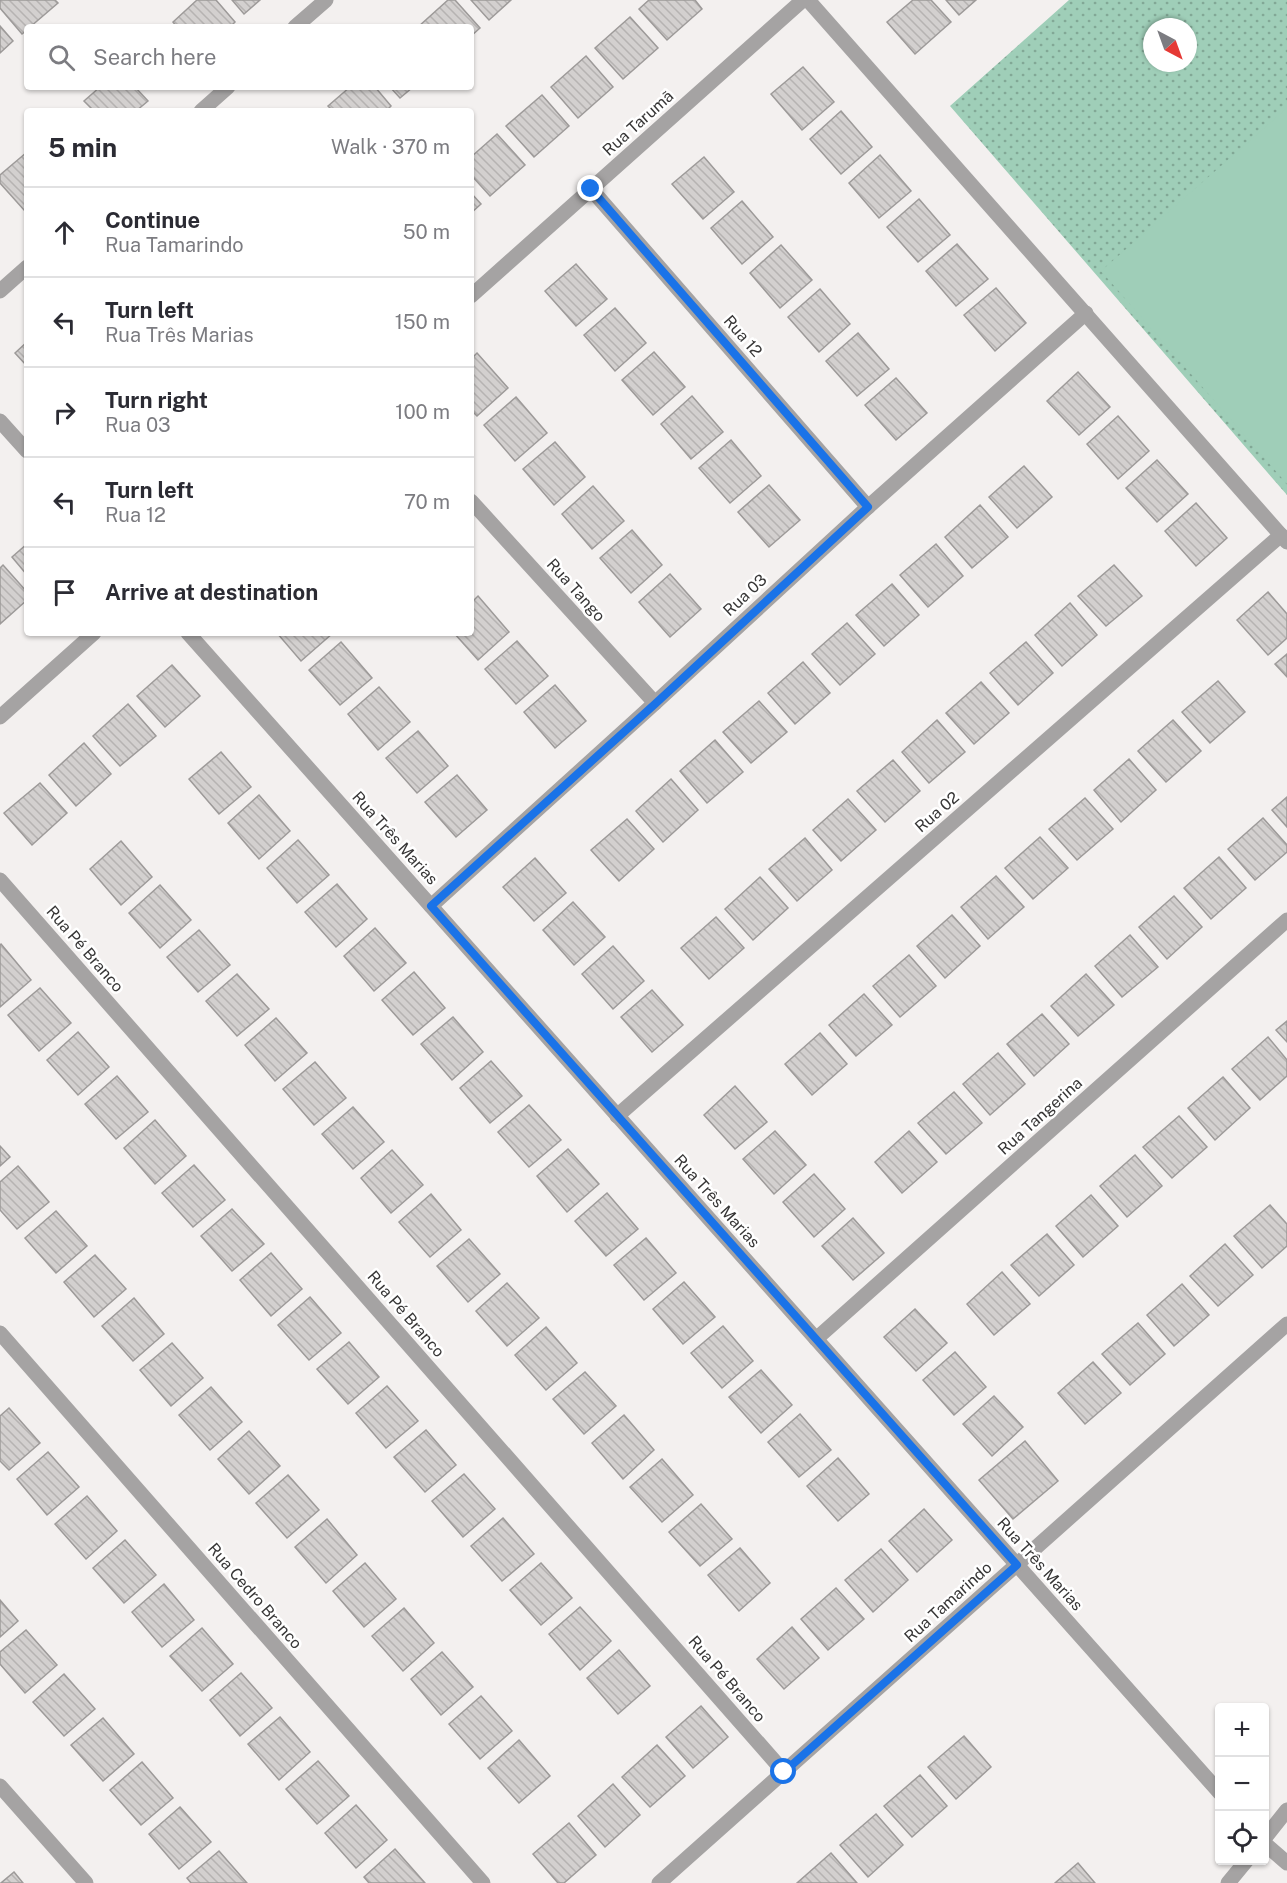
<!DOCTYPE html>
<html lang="en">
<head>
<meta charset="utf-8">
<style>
  body { margin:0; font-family:"Public Sans",sans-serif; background:#f2f2f3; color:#2b2b33 }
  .controls { position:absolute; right:18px; bottom:18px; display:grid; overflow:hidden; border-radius:6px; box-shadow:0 2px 4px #0004 }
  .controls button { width:54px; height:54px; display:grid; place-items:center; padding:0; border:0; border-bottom:2px solid #e1e1e2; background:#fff; color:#2b2b33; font:30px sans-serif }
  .compass { position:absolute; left:1143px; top:18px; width:54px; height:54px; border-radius:50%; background:#fff; box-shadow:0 2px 4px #0004; rotate:139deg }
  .stop { position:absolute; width:18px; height:18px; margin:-14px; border:4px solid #1a73e8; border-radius:50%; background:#fff }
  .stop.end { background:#1a73e8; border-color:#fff; box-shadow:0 2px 6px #0008 }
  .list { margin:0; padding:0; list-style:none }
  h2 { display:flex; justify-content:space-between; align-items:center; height:78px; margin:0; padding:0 24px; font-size:26px }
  h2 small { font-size:20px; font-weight:400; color:#7c7c81 }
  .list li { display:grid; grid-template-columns:39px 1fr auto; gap:18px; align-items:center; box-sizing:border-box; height:90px; padding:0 24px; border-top:2px solid #e1e1e2 }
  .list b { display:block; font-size:22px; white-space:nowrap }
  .list p { margin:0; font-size:20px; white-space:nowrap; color:#7c7c81 }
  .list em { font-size:20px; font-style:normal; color:#7c7c81 }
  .icon { flex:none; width:33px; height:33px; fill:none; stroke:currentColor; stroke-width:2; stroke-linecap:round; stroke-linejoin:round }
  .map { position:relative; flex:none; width:1287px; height:1883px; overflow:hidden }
  .search { position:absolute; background:#fff; box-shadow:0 2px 4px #0004; left:24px; top:24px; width:450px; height:66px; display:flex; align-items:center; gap:15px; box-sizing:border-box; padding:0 21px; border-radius:6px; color:#7c7c81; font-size:22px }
  .panel { position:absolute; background:#fff; box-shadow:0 2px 4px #0004; left:24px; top:108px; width:450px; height:528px; border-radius:6px }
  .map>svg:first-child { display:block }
  .park { fill:url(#park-dots); fill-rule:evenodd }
  .pitch { fill:#9fceb8 }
  .building { fill:url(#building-back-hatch); stroke:#9d9a99; stroke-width:1.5 }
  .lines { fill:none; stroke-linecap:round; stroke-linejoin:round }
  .minor { stroke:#a5a3a3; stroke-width:15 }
  .route { stroke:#1a73e8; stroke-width:8 }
  .labels { text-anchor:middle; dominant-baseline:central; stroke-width:5; stroke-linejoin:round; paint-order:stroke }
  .street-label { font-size:16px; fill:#373636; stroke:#fff }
</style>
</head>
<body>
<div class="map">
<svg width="1287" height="1883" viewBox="0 0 1287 1883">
  <defs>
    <pattern id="park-dots" width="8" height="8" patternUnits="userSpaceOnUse" patternTransform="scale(1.5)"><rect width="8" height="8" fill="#9fceb8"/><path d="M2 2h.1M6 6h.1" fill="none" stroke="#82a896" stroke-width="1.8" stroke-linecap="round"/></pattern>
    <pattern id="building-back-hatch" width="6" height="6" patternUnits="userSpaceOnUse" patternTransform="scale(1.5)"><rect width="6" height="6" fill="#d3d0cf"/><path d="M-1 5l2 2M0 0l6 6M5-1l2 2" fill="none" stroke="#b6b3b2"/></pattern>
  </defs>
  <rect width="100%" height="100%" fill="#f3f0ef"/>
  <!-- park -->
  <path class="park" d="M1069 0H1287V495L950 106ZM1152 27H1188V63H1152Z"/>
  <!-- pitch -->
  <path class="pitch" d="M1287 108V484L1101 271Z"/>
  <!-- building -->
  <g class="building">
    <path d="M0 0H55L58 3 30 27H27V30L22 34 0 8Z"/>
    <path d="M197 0H216L235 22 230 27H177L173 22Z"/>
    <path d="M232 0H260L244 14Z"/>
    <path d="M448 0H455L480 28 471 36V27H418Z"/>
    <path d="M471 0H511L489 20Z"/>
    <path d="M649 0H695L702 9 667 40 639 9Z"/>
    <path d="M913 0H931L951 22 915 54 887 22Z"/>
    <path d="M946 0H976L959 15Z"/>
    <path d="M630 17 658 48 623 79 595 48Z"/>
    <path d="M0 26 13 41 0 53Z"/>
    <path d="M586 56 613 87 578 118 551 87Z"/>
    <path d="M803 67 834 102 802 130 771 94Z"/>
    <path d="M100 87H135L148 101 136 111H94L84 101Z"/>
    <path d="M350 87H375L391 106 386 111H333L328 106Z"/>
    <path d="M390 87H413L400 98Z"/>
    <path d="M542 95 569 126 534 157 506 126Z"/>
    <path d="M841 111 872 147 841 174 810 139Z"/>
    <path d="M497 134 525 165 490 196 471 175V157Z"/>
    <path d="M27 152V207L24 210 0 183V175Z"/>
    <path d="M880 155 911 191 879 218 849 183Z"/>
    <path d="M704 157 734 192 703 219 672 184Z"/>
    <path d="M471 193 481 204 471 213Z"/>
    <path d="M919 199 950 235 918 262 887 227Z"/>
    <path d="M742 201 773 237 742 264 711 228Z"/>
    <path d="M957 244 988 279 956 306 926 271Z"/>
    <path d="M781 245 812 280 780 308 750 273Z"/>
    <path d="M576 264 607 299 576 326 545 291Z"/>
    <path d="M996 288 1026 323 995 351 964 315Z"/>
    <path d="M820 289 850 324 819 352 788 317Z"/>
    <path d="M615 308 646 343 615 371 584 335Z"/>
    <path d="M858 333 889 369 857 396 826 361Z"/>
    <path d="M27 342V366L15 353Z"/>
    <path d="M654 352 685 387 653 415 622 380Z"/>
    <path d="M477 353 508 388 477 416 471 410V359Z"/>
    <path d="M1078 372 1110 407 1079 435 1047 401Z"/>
    <path d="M896 378 927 413 896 440 865 405Z"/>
    <path d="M692 396 723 432 691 459 661 424Z"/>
    <path d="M516 397 547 433 515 461 484 425Z"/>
    <path d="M1118 416 1149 451 1118 479 1087 444Z"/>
    <path d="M731 440 761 476 730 503 699 468Z"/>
    <path d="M555 442 585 477 554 505 523 469Z"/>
    <path d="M1157 460 1188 494 1157 522 1126 488Z"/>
    <path d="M1024 466 1052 497 1017 528 989 497Z"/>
    <path d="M769 485 800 520 769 547 738 512Z"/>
    <path d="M593 486 624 521 592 549 562 514Z"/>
    <path d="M1196 503 1227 538 1196 566 1165 531Z"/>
    <path d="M980 505 1008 537 972 568 945 537Z"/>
    <path d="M632 530 662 565 631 593 600 558Z"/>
    <path d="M27 544V575L12 557Z"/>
    <path d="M936 544 963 576 928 607 900 575Z"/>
    <path d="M3 565 27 592V600L0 624V568Z"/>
    <path d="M1114 565 1142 596 1106 626 1078 596Z"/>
    <path d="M670 574 701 609 670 637 639 602Z"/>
    <path d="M892 584 919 615 884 646 856 615Z"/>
    <path d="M1268 592 1287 614V638L1268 655 1237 620Z"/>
    <path d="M478 596 509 632 478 660 454 633H471V603Z"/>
    <path d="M1070 603 1097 635 1062 666 1035 635Z"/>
    <path d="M847 623 875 654 840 685 812 654Z"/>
    <path d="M277 633H333L301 661Z"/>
    <path d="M517 641 548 676 516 704 485 669Z"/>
    <path d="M341 642 372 678 340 705 309 670Z"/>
    <path d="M1026 642 1053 673 1018 705 990 673Z"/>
    <path d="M1287 654V677L1275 664Z"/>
    <path d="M803 662 830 693 795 724 768 693Z"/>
    <path d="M172 665 200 696 165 727 137 696Z"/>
    <path d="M1218 681 1245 712 1210 743 1182 712Z"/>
    <path d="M981 682 1009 713 974 744 946 713Z"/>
    <path d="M555 685 586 721 555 748 524 712Z"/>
    <path d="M379 687 410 722 378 750 348 714Z"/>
    <path d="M759 701 787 732 751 763 723 732Z"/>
    <path d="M128 704 156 736 120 766 93 736Z"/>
    <path d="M937 720 965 752 929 783 902 752Z"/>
    <path d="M1173 720 1201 751 1166 782 1138 751Z"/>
    <path d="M418 731 448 766 417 793 386 758Z"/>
    <path d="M715 740 743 772 707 803 680 771Z"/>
    <path d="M84 743 111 774 76 806 49 775Z"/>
    <path d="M221 752 251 787 219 814 189 779Z"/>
    <path d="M1129 759 1156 790 1121 822 1094 790Z"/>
    <path d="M893 760 920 791 885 822 857 791Z"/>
    <path d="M457 775 487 810 456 837 425 802Z"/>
    <path d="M671 779 698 810 663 842 636 811Z"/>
    <path d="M40 783 67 813 32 845 4 813Z"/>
    <path d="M259 795 290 831 259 859 228 823Z"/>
    <path d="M1287 797V827L1272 810Z"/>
    <path d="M1085 798 1113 829 1077 860 1049 829Z"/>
    <path d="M848 799 876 830 841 861 813 830Z"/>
    <path d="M1263 818 1287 845V852L1255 880 1228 849Z"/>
    <path d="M627 819 654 849 619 881 591 850Z"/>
    <path d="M1040 837 1068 868 1033 899 1005 868Z"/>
    <path d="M805 838 832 870 797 901 769 869Z"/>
    <path d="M298 840 329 875 297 903 267 868Z"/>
    <path d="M121 841 152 877 121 905 90 869Z"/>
    <path d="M1219 857 1246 888 1211 919 1184 888Z"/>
    <path d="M535 858 566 893 534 921 503 887Z"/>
    <path d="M996 876 1024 907 988 939 961 907Z"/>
    <path d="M760 877 788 908 753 940 725 909Z"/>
    <path d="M337 884 367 919 336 947 305 912Z"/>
    <path d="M160 885 191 920 160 948 129 913Z"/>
    <path d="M1174 896 1202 927 1167 959 1139 927Z"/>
    <path d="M573 902 605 937 574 965 543 930Z"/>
    <path d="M952 915 980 946 945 978 917 946Z"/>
    <path d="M716 917 744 948 709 979 681 948Z"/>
    <path d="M375 928 406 963 374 991 344 956Z"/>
    <path d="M199 930 230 965 198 992 167 957Z"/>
    <path d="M1130 935 1158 967 1122 997 1095 966Z"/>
    <path d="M1 944 31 980 0 1007V945Z"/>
    <path d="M613 946 644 981 613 1009 582 974Z"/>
    <path d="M909 955 936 986 900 1017 873 986Z"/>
    <path d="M414 972 445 1008 413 1035 382 1000Z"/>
    <path d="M237 974 269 1009 237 1036 206 1001Z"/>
    <path d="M1086 974 1114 1005 1078 1036 1051 1006Z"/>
    <path d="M40 988 71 1023 39 1051 8 1015Z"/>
    <path d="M652 990 683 1025 652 1052 621 1017Z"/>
    <path d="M864 994 892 1025 856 1056 829 1025Z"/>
    <path d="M1042 1014 1069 1044 1034 1076 1007 1044Z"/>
    <path d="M453 1017 483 1052 452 1080 421 1044Z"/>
    <path d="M276 1018 307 1053 275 1081 245 1045Z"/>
    <path d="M1287 1021V1042L1276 1030Z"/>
    <path d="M78 1032 109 1067 78 1095 47 1060Z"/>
    <path d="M820 1033 847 1064 812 1095 785 1064Z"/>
    <path d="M1268 1037 1287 1060V1076L1260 1100 1232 1069Z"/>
    <path d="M998 1053 1025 1084 990 1115 963 1084Z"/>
    <path d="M491 1061 522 1096 490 1123 460 1088Z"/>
    <path d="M315 1062 346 1098 314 1125 283 1089Z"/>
    <path d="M117 1076 148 1112 116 1139 85 1104Z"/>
    <path d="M1223 1077 1250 1108 1215 1140 1188 1108Z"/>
    <path d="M735 1086 767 1122 735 1149 704 1115Z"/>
    <path d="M954 1092 982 1123 946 1154 918 1123Z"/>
    <path d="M529 1105 561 1140 529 1167 498 1132Z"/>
    <path d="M353 1107 384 1142 353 1169 322 1134Z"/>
    <path d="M1179 1116 1207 1147 1172 1178 1143 1147Z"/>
    <path d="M155 1120 186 1156 155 1184 124 1148Z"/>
    <path d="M775 1131 806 1165 774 1194 743 1159Z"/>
    <path d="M909 1131 937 1162 902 1193 875 1162Z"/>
    <path d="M0 1146 10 1157 0 1166Z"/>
    <path d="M568 1149 599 1184 567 1212 537 1176Z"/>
    <path d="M392 1150 423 1185 391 1213 361 1178Z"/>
    <path d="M1135 1155 1162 1186 1127 1217 1100 1186Z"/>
    <path d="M194 1165 225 1200 193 1227 162 1193Z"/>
    <path d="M18 1166 49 1202 17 1229 0 1210V1182Z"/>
    <path d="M814 1174 845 1209 814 1237 783 1202Z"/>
    <path d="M607 1193 638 1229 606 1256 575 1221Z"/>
    <path d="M431 1194 461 1230 430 1257 399 1222Z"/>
    <path d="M1091 1195 1118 1226 1083 1257 1056 1226Z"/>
    <path d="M1270 1205 1287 1224V1246L1262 1268 1234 1236Z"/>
    <path d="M232 1209 264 1244 232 1271 201 1236Z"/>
    <path d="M56 1211 87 1246 56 1273 25 1238Z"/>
    <path d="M853 1218 884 1253 853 1280 822 1246Z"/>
    <path d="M1047 1234 1074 1265 1039 1296 1011 1265Z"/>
    <path d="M646 1238 676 1273 644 1300 614 1265Z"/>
    <path d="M469 1239 500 1274 468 1302 437 1266Z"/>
    <path d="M1225 1244 1253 1275 1218 1306 1190 1276Z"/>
    <path d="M271 1253 302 1289 271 1316 240 1280Z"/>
    <path d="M95 1255 126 1289 94 1317 64 1282Z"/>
    <path d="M1002 1272 1030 1304 994 1335 967 1304Z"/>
    <path d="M684 1282 715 1317 683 1344 653 1309Z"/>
    <path d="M507 1283 539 1318 507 1346 476 1311Z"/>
    <path d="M1182 1284 1209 1315 1174 1346 1147 1315Z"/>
    <path d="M310 1297 341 1333 309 1360 278 1325Z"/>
    <path d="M134 1298 164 1334 133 1361 102 1326Z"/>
    <path d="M915 1309 947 1343 916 1371 884 1337Z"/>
    <path d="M1138 1323 1165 1354 1130 1385 1102 1354Z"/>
    <path d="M723 1326 753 1361 722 1388 691 1353Z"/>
    <path d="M546 1327 577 1363 546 1390 515 1355Z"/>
    <path d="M349 1342 379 1377 348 1404 317 1369Z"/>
    <path d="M172 1343 203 1378 171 1406 140 1370Z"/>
    <path d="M955 1352 986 1387 954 1415 923 1380Z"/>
    <path d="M1093 1362 1121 1393 1085 1424 1058 1393Z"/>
    <path d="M761 1370 792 1405 761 1433 729 1397Z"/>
    <path d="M585 1372 616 1406 584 1434 553 1399Z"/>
    <path d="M387 1386 418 1421 386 1448 356 1413Z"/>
    <path d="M211 1387 242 1422 210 1450 179 1415Z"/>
    <path d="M994 1396 1023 1427 992 1456 963 1424Z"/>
    <path d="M9 1408 40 1443 9 1470 0 1461V1416Z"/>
    <path d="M800 1414 831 1450 799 1477 768 1442Z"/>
    <path d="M624 1415 654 1450 623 1479 592 1443Z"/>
    <path d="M426 1430 456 1465 425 1492 394 1457Z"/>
    <path d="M249 1431 280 1466 249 1494 218 1459Z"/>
    <path d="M1025 1441 1058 1481 1013 1519 979 1480Z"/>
    <path d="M48 1452 79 1487 47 1515 17 1479Z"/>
    <path d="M838 1458 869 1494 838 1521 807 1486Z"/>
    <path d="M662 1459 693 1495 662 1522 630 1487Z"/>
    <path d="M464 1474 495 1509 463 1537 432 1501Z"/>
    <path d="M288 1475 319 1510 287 1538 256 1503Z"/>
    <path d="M87 1496 117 1531 86 1559 55 1524Z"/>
    <path d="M701 1504 732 1539 700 1566 669 1532Z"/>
    <path d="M924 1509 952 1540 917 1572 889 1541Z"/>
    <path d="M503 1518 534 1554 502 1581 471 1546Z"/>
    <path d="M327 1519 357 1555 326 1583 295 1547Z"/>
    <path d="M125 1540 156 1575 124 1603 93 1568Z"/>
    <path d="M740 1548 770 1583 739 1611 708 1575Z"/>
    <path d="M881 1549 908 1580 873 1612 845 1580Z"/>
    <path d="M365 1563 396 1599 364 1627 333 1591Z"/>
    <path d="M541 1563 572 1598 541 1625 510 1590Z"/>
    <path d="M164 1584 194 1620 162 1647 132 1612Z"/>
    <path d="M836 1588 864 1619 828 1650 801 1619Z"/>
    <path d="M0 1600 18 1621 0 1637Z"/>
    <path d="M580 1607 611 1641 580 1670 549 1634Z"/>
    <path d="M404 1608 434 1643 403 1671 372 1636Z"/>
    <path d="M792 1627 819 1658 784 1689 757 1659Z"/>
    <path d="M202 1628 233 1664 202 1691 170 1656Z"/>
    <path d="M26 1630 57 1665 25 1693 0 1664V1652Z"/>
    <path d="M619 1650 650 1686 618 1714 587 1678Z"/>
    <path d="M442 1652 473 1687 441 1715 411 1679Z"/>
    <path d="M241 1673 272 1708 240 1736 210 1700Z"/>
    <path d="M64 1674 95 1709 64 1736 33 1702Z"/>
    <path d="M481 1696 512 1731 480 1759 449 1724Z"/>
    <path d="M701 1706 728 1737 693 1768 666 1737Z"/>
    <path d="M280 1717 310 1752 279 1780 248 1744Z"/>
    <path d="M103 1718 134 1754 103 1781 71 1745Z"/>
    <path d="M964 1736 991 1767 956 1799 928 1767Z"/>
    <path d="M519 1740 550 1776 519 1803 488 1768Z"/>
    <path d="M657 1745 685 1776 650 1807 622 1777Z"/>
    <path d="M318 1761 349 1796 317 1824 286 1789Z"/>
    <path d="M142 1762 173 1798 141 1825 110 1790Z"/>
    <path d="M920 1775 947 1806 912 1837 884 1806Z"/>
    <path d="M613 1784 640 1815 605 1847 578 1816Z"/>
    <path d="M356 1805 387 1840 356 1868 325 1833Z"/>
    <path d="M180 1807 211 1842 179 1869 149 1834Z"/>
    <path d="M876 1814 903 1845 868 1877 840 1845Z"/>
    <path d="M569 1823 596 1855 564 1883H558L533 1854Z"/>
    <path d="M395 1849 425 1883H369L364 1877Z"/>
    <path d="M219 1851 247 1883H191L187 1878Z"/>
    <path d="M831 1853 857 1883H797Z"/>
    <path d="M1078 1863 1095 1883H1055Z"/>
    <path d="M14 1872 23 1883H1Z"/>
  </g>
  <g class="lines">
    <!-- minor -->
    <g class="minor">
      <path d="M808 0 1287 542"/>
      <path d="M295 27 326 0"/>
      <path d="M201 111 228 87"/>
      <path d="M591 189 868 507"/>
      <path d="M0 291 27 267"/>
      <path d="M471 296 803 0"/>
      <path d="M0 421 27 451"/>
      <path d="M471 501 655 703"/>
      <path d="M188 633 1220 1793"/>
      <path d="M0 717 94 633"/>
      <path d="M0 880 784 1772"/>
      <path d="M431 906 655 703 868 507 1086 313"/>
      <path d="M617 1116 1281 535"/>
      <path d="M0 1333 483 1883"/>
      <path d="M816 1339 1287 920"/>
      <path d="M0 1786 86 1883"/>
      <path d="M1264 1839 1287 1810"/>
      <path d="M1264 1843 1287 1863"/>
      <path d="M659 1883 1287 1324"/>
      <path d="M1228 1883 1247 1860"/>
    </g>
  </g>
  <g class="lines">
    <!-- route -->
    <path class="route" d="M591 189 868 507 655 704 431 906 1017 1565 784 1772"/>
  </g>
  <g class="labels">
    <!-- street labels -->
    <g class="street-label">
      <text transform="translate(638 123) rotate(-42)">Rua Tarumã</text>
      <text transform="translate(743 336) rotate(49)">Rua 12</text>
      <text transform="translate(576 590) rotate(48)">Rua Tango</text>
      <text transform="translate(745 595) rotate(-43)">Rua 03</text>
      <text transform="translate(937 812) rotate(-41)">Rua 02</text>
      <text transform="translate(395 838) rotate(48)">Rua Três Marias</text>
      <text transform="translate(85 949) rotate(49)">Rua Pé Branco</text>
      <text transform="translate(1040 1116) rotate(-42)">Rua Tangerina</text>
      <text transform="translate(717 1201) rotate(48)">Rua Três Marias</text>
      <text transform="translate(406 1314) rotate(49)">Rua Pé Branco</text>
      <text transform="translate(1040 1564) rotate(48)">Rua Três Marias</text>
      <text transform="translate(255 1596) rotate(49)">Rua Cedro Branco</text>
      <text transform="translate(948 1602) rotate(-42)">Rua Tamarindo</text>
      <text transform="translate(727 1679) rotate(49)">Rua Pé Branco</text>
    </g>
  </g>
</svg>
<div class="controls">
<button>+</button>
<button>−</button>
<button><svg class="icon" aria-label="locate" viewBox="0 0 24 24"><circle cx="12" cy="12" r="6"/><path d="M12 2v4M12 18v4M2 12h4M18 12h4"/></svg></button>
</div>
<svg class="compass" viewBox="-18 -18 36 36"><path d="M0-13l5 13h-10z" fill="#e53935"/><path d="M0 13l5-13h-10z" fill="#7c7c81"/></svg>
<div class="stop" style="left:784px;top:1772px"></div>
<div class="stop end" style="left:591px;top:189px"></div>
<div class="search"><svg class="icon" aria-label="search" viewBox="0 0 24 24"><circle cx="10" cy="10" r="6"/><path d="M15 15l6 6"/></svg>Search here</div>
<section class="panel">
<h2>5 min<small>Walk · 370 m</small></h2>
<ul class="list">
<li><svg class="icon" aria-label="ahead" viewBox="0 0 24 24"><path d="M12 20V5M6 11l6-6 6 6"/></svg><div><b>Continue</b><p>Rua Tamarindo</p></div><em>50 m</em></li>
<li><svg class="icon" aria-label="left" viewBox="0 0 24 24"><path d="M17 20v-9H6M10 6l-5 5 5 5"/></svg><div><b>Turn left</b><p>Rua Três Marias</p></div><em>150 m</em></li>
<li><svg class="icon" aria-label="right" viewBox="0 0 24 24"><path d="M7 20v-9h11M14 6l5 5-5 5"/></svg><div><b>Turn right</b><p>Rua 03</p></div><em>100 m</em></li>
<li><svg class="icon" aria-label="left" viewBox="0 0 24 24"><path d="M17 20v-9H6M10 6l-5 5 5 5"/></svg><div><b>Turn left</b><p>Rua 12</p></div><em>70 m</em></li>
<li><svg class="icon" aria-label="arrive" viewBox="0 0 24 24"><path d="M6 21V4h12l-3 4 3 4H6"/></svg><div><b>Arrive at destination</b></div></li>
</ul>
</section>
</div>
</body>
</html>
